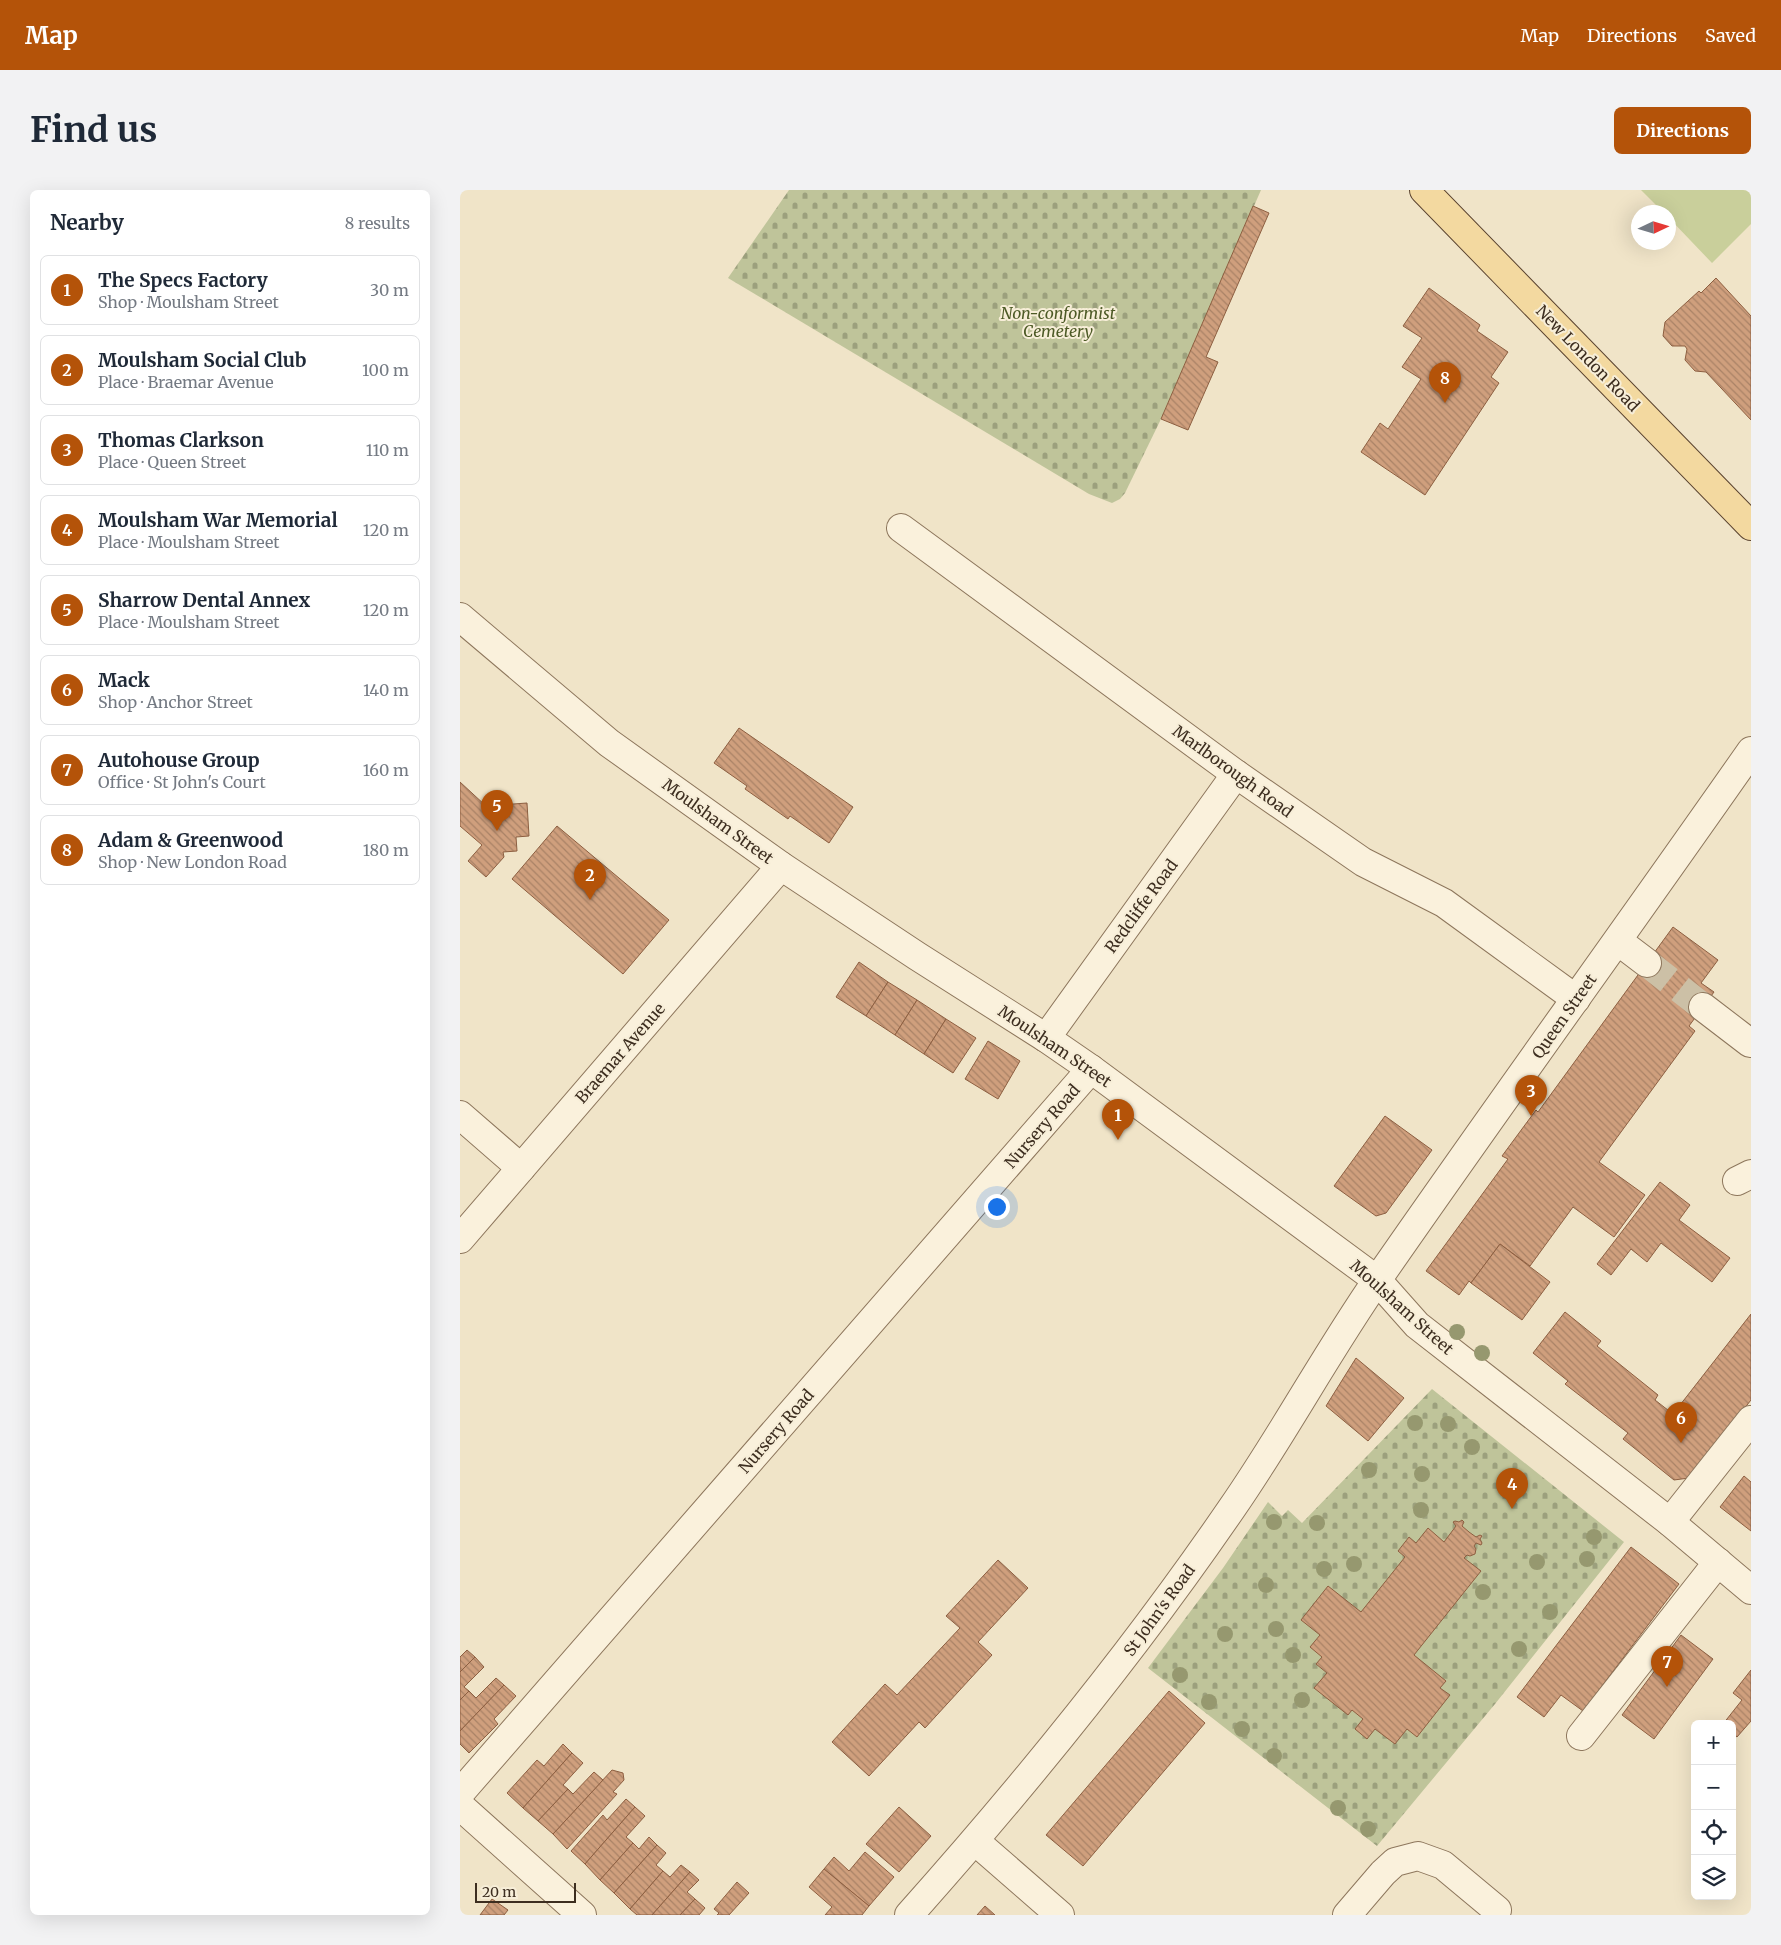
<!DOCTYPE html>
<html lang="en">
<head>
<meta charset="utf-8">
<style>
  body { margin:0; font-family:Merriweather,serif; background:#f2f2f3; color:#1f2937 }
  .controls { position:absolute; right:15px; bottom:15px; display:grid; overflow:hidden; border-radius:8px; box-shadow:0 5px 20px #0002 }
  .controls button { width:45px; height:45px; display:grid; place-items:center; padding:0; border:0; border-bottom:1px solid #e0e1e3; background:#fff; color:#1f2937; font:25px sans-serif }
  .compass { position:absolute; left:1171px; top:15px; width:45px; height:45px; border-radius:50%; background:#fff; box-shadow:0 5px 20px #0002; rotate:86deg }
  .scale { position:absolute; left:15px; bottom:12px; width:101px; box-sizing:border-box; padding-left:5px; border:2px solid #3d2e20; border-top:0; font-size:14px; line-height:18px; white-space:nowrap; color:#3d2e20; -webkit-text-stroke:4px #f7eed8; paint-order:stroke }
  .you { position:absolute; left:536px; top:1016px; width:18px; height:18px; margin:-12px; border:4px solid #fff; border-radius:50%; background:#1a73e8; box-shadow:0 0 0 8px #1a73e833 }
  .badge { display:grid; place-items:center; width:32px; height:32px; border-radius:50%; background:#b45309; color:#fff; font-size:16px; font-weight:700 }
  .pin { position:absolute; translate:-50% -41px; filter:drop-shadow(0 1px 2px #0008) }
  .pin::after { content:''; position:absolute; top:26px; width:18px; height:15px; background:inherit; clip-path:polygon(0 0,100% 0,50% 100%) }
  .list { margin:0; padding:0; list-style:none }
  h2 { display:flex; justify-content:space-between; align-items:center; height:65px; margin:0; padding:0 20px; font-size:21px }
  h2 small { font-size:16px; font-weight:400; color:#747a83 }
  .list li { display:grid; grid-template-columns:32px 1fr auto; gap:15px; align-items:center; box-sizing:border-box; height:70px; margin:0 10px 10px; padding:0 10px; border:1px solid #e0e1e3; border-radius:8px }
  .list b { display:block; font-size:19px; white-space:nowrap }
  .list p { margin:0; font-size:16px; white-space:nowrap; color:#747a83 }
  .list em { font-size:16px; font-style:normal; color:#747a83 }
  .icon { flex:none; width:28px; height:28px; fill:none; stroke:currentColor; stroke-width:2; stroke-linecap:round; stroke-linejoin:round }
  .map { position:relative; flex:none; width:1291px; height:1725px; overflow:hidden; border-radius:8px }
  header { display:flex; align-items:center; gap:30px; box-sizing:border-box; height:70px; padding:0 25px; background:#b45309; color:#fff }
  header strong { font-size:24px }
  nav { display:flex; gap:28px; margin-inline-start:auto; font-size:18px }
  .intro { display:flex; align-items:center; justify-content:space-between; box-sizing:border-box; height:120px; padding:0 30px }
  h1 { margin:0; font-size:35px }
  .button { padding:12px 22px; border-radius:8px; background:#b45309; color:#fff; font-size:18px; font-weight:700 }
  main { display:flex; gap:30px; padding:0 30px }
  aside { flex:1; background:#fff; border-radius:8px; box-shadow:0 5px 20px #0002 }
  .map>svg:first-child { display:block }
  .cemetery { fill:url(#cemetery-stones) }
  .green { fill:#c9cf9b }
  .building { fill:url(#building-back-hatch); stroke:#8d5f41 }
  .lines { fill:none; stroke-linecap:round; stroke-linejoin:round }
  .minor-tunnel { stroke:#ccc0a6; stroke-width:28; stroke-dasharray:28 14; stroke-linecap:butt }
  .minor-casing { stroke:#8d765c; stroke-width:30 }
  .major-casing { stroke:#5b4430; stroke-width:30 }
  .minor { stroke:#faf1dc; stroke-width:28 }
  .major { stroke:#f3d9a0; stroke-width:28 }
  .tree { fill:#96986f }
  .labels { text-anchor:middle; dominant-baseline:central; stroke-width:4; stroke-linejoin:round; paint-order:stroke }
  .park-label { font-size:16px; font-style:italic; fill:#4d5a26; stroke:#f7eed8 }
  .street-label { font-size:16px; fill:#3d2e20; stroke:#f7eed8 }
</style>
</head>
<body>
<header>
<strong>Map</strong>
<nav><a>Map</a><a>Directions</a><a>Saved</a></nav>
</header>
<div class="intro"><h1>Find us</h1><a class="button">Directions</a></div>
<main>
<aside>
<h2>Nearby<small>8 results</small></h2>
<ul class="list">
<li><span class="badge">1</span><div><b>The Specs Factory</b><p>Shop · Moulsham Street</p></div><em>30 m</em></li>
<li><span class="badge">2</span><div><b>Moulsham Social Club</b><p>Place · Braemar Avenue</p></div><em>100 m</em></li>
<li><span class="badge">3</span><div><b>Thomas Clarkson</b><p>Place · Queen Street</p></div><em>110 m</em></li>
<li><span class="badge">4</span><div><b>Moulsham War Memorial</b><p>Place · Moulsham Street</p></div><em>120 m</em></li>
<li><span class="badge">5</span><div><b>Sharrow Dental Annex</b><p>Place · Moulsham Street</p></div><em>120 m</em></li>
<li><span class="badge">6</span><div><b>Mack</b><p>Shop · Anchor Street</p></div><em>140 m</em></li>
<li><span class="badge">7</span><div><b>Autohouse Group</b><p>Office · St John's Court</p></div><em>160 m</em></li>
<li><span class="badge">8</span><div><b>Adam &amp; Greenwood</b><p>Shop · New London Road</p></div><em>180 m</em></li>
</ul>
</aside>
<div class="map">
<svg width="1291" height="1725" viewBox="0 0 1291 1725">
  <defs>
    <pattern id="cemetery-stones" width="16" height="16" patternUnits="userSpaceOnUse" patternTransform="scale(1.25)"><rect width="16" height="16" fill="#bfc49a"/><path d="M2 7V4a2 2 0 0 1 4 0v3zM10 15v-3a2 2 0 0 1 4 0v3z" fill="#9ca07d"/></pattern>
    <pattern id="building-back-hatch" width="6" height="6" patternUnits="userSpaceOnUse" patternTransform="scale(1.25)"><rect width="6" height="6" fill="#cf9f7d"/><path d="M-1 5l2 2M0 0l6 6M5-1l2 2" fill="none" stroke="#a98266"/></pattern>
  </defs>
  <rect width="100%" height="100%" fill="#f0e4c8"/>
  <!-- cemetery -->
  <g class="cemetery">
    <path d="M329 0H801L701 229 665 303 660 309 652 313 629 304 268 88Z"/>
    <path d="M972 1199 1164 1352 1035 1514 917 1656 688 1478 763 1378 808 1312 822 1326 828 1320 842 1333Z"/>
  </g>
  <!-- green -->
  <path class="green" d="M1181 0H1291V34L1252 73 1209 28 1208 22H1203Z"/>
  <!-- building -->
  <g class="building">
    <path d="M793 16 809 23 746 167 758 172 728 240 701 229Z"/>
    <path d="M1256 88 1291 126V230L1246 182 1235 181 1225 170 1227 159 1225 156H1212L1203 146 1205 132 1239 101 1241 103Z"/>
    <path d="M969 98 1020 135 1017 141 1048 162 1031 187 1039 193 965 305 901 262 920 233 928 239 961 189 942 177 962 148 943 136Z"/>
    <path d="M279 538 393 617 369 653 330 626 328 629 285 599 287 596 254 573Z"/>
    <path d="M0 592 26 616 67 613 69 646 56 647 57 661 43 662 44 667 26 687 8 671 22 655 0 636Z"/>
    <path d="M97 636 209 730 163 784 52 689Z"/>
    <path d="M1213 737 1258 770 1241 793 1254 802 1229 836 1235 841 1139 972 1185 1005 1154 1047 1113 1017 1070 1076 1040 1054 1011 1093 1009 1091 999 1105 966 1081 1048 969 1042 966 1076 920 1078 922Z"/>
    <path d="M399 772 428 792 406 826 376 807Z"/>
    <path d="M428 792 457 810 435 845 406 826Z"/>
    <path d="M457 810 486 829 464 864 435 845Z"/>
    <path d="M486 829 516 848 493 883 464 864Z"/>
    <path d="M528 851 560 871 538 909 505 889Z"/>
    <path d="M925 926 972 960 926 1023 916 1026 874 996Z"/>
    <path d="M1200 992 1230 1015 1219 1030 1270 1068 1252 1092 1201 1053 1187 1072 1171 1059 1151 1085 1137 1074Z"/>
    <path d="M1040 1054 1090 1092 1062 1130 1011 1093Z"/>
    <path d="M1105 1122 1141 1151 1137 1156 1198 1205 1195 1210 1213 1224 1291 1124V1210L1229 1288 1214 1290 1163 1249 1168 1243 1105 1194 1108 1191 1073 1163Z"/>
    <path d="M896 1168 944 1208 908 1251 866 1216Z"/>
    <path d="M1284 1286 1291 1292V1341L1260 1317Z"/>
    <path d="M1002 1330 1004 1332 1002 1336 1009 1342 1016 1347 1020 1345 1022 1346 1020 1349 1022 1353 1021 1355 1016 1353 1014 1356 1016 1359 1015 1364 1010 1366 1007 1365 1004 1368 1021 1381 954 1465 986 1491 980 1498 990 1505 957 1547 947 1539 935 1554 915 1539 907 1549 895 1539 903 1529 892 1520 888 1525 854 1498 867 1483 856 1474 862 1467 850 1457 860 1445 841 1430 868 1396 901 1422 945 1367 938 1361 949 1347 956 1353 968 1338 984 1352 996 1336 993 1332 995 1331 999 1332Z"/>
    <path d="M1171 1357 1219 1394 1123 1521 1101 1505 1084 1527 1057 1507Z"/>
    <path d="M538 1370 568 1398 518 1452 532 1465 465 1538 459 1532 409 1586 372 1552 425 1494 437 1505 500 1438 486 1426Z"/>
    <path d="M1221 1445 1253 1469 1194 1549 1162 1525Z"/>
    <path d="M7 1460 15 1467 0 1482V1467Z"/>
    <path d="M15 1467 24 1477 4 1497 9 1501 0 1510V1482Z"/>
    <path d="M1291 1480V1531L1277 1547 1272 1543V1534H1263L1282 1510 1273 1503Z"/>
    <path d="M36 1488 44 1495 0 1541V1510L9 1501 16 1508Z"/>
    <path d="M44 1495 56 1506 34 1529 38 1534 9 1563 0 1554V1541Z"/>
    <path d="M709 1501 745 1533 623 1676 586 1645Z"/>
    <path d="M103 1554 112 1563 63 1618 47 1603 77 1570 84 1576Z"/>
    <path d="M112 1563 123 1573 103 1595 108 1599 78 1631 63 1618Z"/>
    <path d="M152 1580 163 1583 164 1590 153 1602 157 1604 107 1659 93 1644Z"/>
    <path d="M134 1582 143 1590 93 1644 78 1631 108 1599 113 1604Z"/>
    <path d="M166 1609 175 1617 125 1674 111 1661 143 1625 147 1630Z"/>
    <path d="M175 1617 185 1626 166 1647 173 1653 140 1690 125 1674Z"/>
    <path d="M439 1617 471 1646 439 1682 406 1654Z"/>
    <path d="M189 1647 197 1655 154 1703 140 1690 173 1653 179 1659Z"/>
    <path d="M197 1655 206 1663 196 1675 203 1681 170 1719 154 1703Z"/>
    <path d="M405 1662 434 1687 409 1716 364 1679 374 1667 389 1681Z"/>
    <path d="M221 1675 230 1682 192 1725H177L170 1719 203 1681 210 1687Z"/>
    <path d="M364 1679 409 1716 402 1725H365L372 1717 349 1697Z"/>
    <path d="M230 1682 239 1690 227 1702 235 1709 220 1725H192Z"/>
    <path d="M277 1692 289 1703 269 1725H257L259 1723 254 1719Z"/>
    <path d="M32 1709 48 1720 44 1725H20Z"/>
    <path d="M235 1709 245 1718 239 1725H220Z"/>
    <path d="M525 1716 535 1725H517Z"/>
  </g>
  <g class="lines">
    <!-- minor-tunnel -->
    <path class="minor-tunnel" d="M1187 773 1243 817"/>
    <!-- minor casing -->
    <g class="minor-casing">
      <g id="minor">
        <path d="M441 338 776 584 903 672 984 713 1116 809"/>
        <path d="M0 427 149 553 321 676 457 766 586 848 631 879 917 1090 957 1135 1210 1332 1291 1400"/>
        <path d="M1158 751 1187 773"/>
        <path d="M1243 817 1290 853"/>
        <path d="M586 848 776 584"/>
        <path d="M0 925 61 978"/>
        <path d="M1277 991 1291 984"/>
        <path d="M0 1049 321 676"/>
        <path d="M1210 1332 1291 1230"/>
        <path d="M1121 1546 1258 1372"/>
        <path d="M0 1603 631 879"/>
        <path d="M0 1616 122 1725"/>
        <path d="M515 1651 600 1725"/>
        <path d="M449 1725C564 1596 674 1461 772 1318 824 1243 867 1162 920 1086 1042 910 1168 737 1291 561"/>
        <path d="M887 1725 923 1683 935 1672 958 1666 983 1675 1037 1720"/>
      </g>
    </g>
    <!-- major casing -->
    <g class="major-casing">
      <path id="major" d="M964 0 1291 336"/>
    </g>
    <!-- minor -->
    <use href="#minor" class="minor"/>
    <!-- major -->
    <use href="#major" class="major"/>
  </g>
  <!-- trees -->
  <g class="tree">
    <circle cx="997" cy="1142" r="8"/>
    <circle cx="1022" cy="1163" r="8"/>
    <circle cx="955" cy="1233" r="8"/>
    <circle cx="988" cy="1234" r="8"/>
    <circle cx="1012" cy="1257" r="8"/>
    <circle cx="909" cy="1280" r="8"/>
    <circle cx="962" cy="1284" r="8"/>
    <circle cx="961" cy="1320" r="8"/>
    <circle cx="814" cy="1332" r="8"/>
    <circle cx="857" cy="1333" r="8"/>
    <circle cx="1134" cy="1347" r="8"/>
    <circle cx="1127" cy="1369" r="8"/>
    <circle cx="1077" cy="1372" r="8"/>
    <circle cx="894" cy="1374" r="8"/>
    <circle cx="864" cy="1379" r="8"/>
    <circle cx="806" cy="1395" r="8"/>
    <circle cx="1023" cy="1402" r="8"/>
    <circle cx="1090" cy="1422" r="8"/>
    <circle cx="816" cy="1439" r="8"/>
    <circle cx="765" cy="1444" r="8"/>
    <circle cx="1059" cy="1459" r="8"/>
    <circle cx="833" cy="1465" r="8"/>
    <circle cx="720" cy="1485" r="8"/>
    <circle cx="842" cy="1510" r="8"/>
    <circle cx="749" cy="1512" r="8"/>
    <circle cx="782" cy="1539" r="8"/>
    <circle cx="814" cy="1566" r="8"/>
    <circle cx="878" cy="1618" r="8"/>
    <circle cx="908" cy="1639" r="8"/>
  </g>
  <g class="labels">
    <!-- park labels -->
    <g class="park-label">
      <text x="598" y="123">Non-conformist<tspan x="598" dy="18">Cemetery</tspan></text>
    </g>
    <!-- street labels -->
    <g class="street-label">
      <text transform="translate(1128 168) rotate(46)">New London Road</text>
      <text transform="translate(773 581) rotate(36)">Marlborough Road</text>
      <text transform="translate(258 631) rotate(36)">Moulsham Street</text>
      <text transform="translate(681 716) rotate(-54)">Redcliffe Road</text>
      <text transform="translate(1104 826) rotate(-55)">Queen Street</text>
      <text transform="translate(595 856) rotate(34)">Moulsham Street</text>
      <text transform="translate(160 863) rotate(-49)">Braemar Avenue</text>
      <text transform="translate(582 936) rotate(-49)">Nursery Road</text>
      <text transform="translate(942 1117) rotate(42)">Moulsham Street</text>
      <text transform="translate(316 1241) rotate(-49)">Nursery Road</text>
      <text transform="translate(699 1420) rotate(-54)">St John's Road</text>
    </g>
  </g>
</svg>
<div class="controls">
<button>+</button>
<button>−</button>
<button><svg class="icon" aria-label="locate" viewBox="0 0 24 24"><circle cx="12" cy="12" r="6"/><path d="M12 2v4M12 18v4M2 12h4M18 12h4"/></svg></button>
<button><svg class="icon" aria-label="layers" viewBox="0 0 24 24"><path d="M12 4l9 5-9 5-9-5zM3 14l9 5 9-5"/></svg></button>
</div>
<svg class="compass" viewBox="-18 -18 36 36"><path d="M0-13l5 13h-10z" fill="#e53935"/><path d="M0 13l5-13h-10z" fill="#747a83"/></svg>
<div class="scale">20 m</div>
<div class="you"></div>
<div class="pin badge" style="left:658px;top:950px">1</div>
<div class="pin badge" style="left:130px;top:710px">2</div>
<div class="pin badge" style="left:1071px;top:926px">3</div>
<div class="pin badge" style="left:1052px;top:1319px">4</div>
<div class="pin badge" style="left:37px;top:641px">5</div>
<div class="pin badge" style="left:1221px;top:1253px">6</div>
<div class="pin badge" style="left:1207px;top:1497px">7</div>
<div class="pin badge" style="left:985px;top:213px">8</div>
</div>
</main>
</body>
</html>
